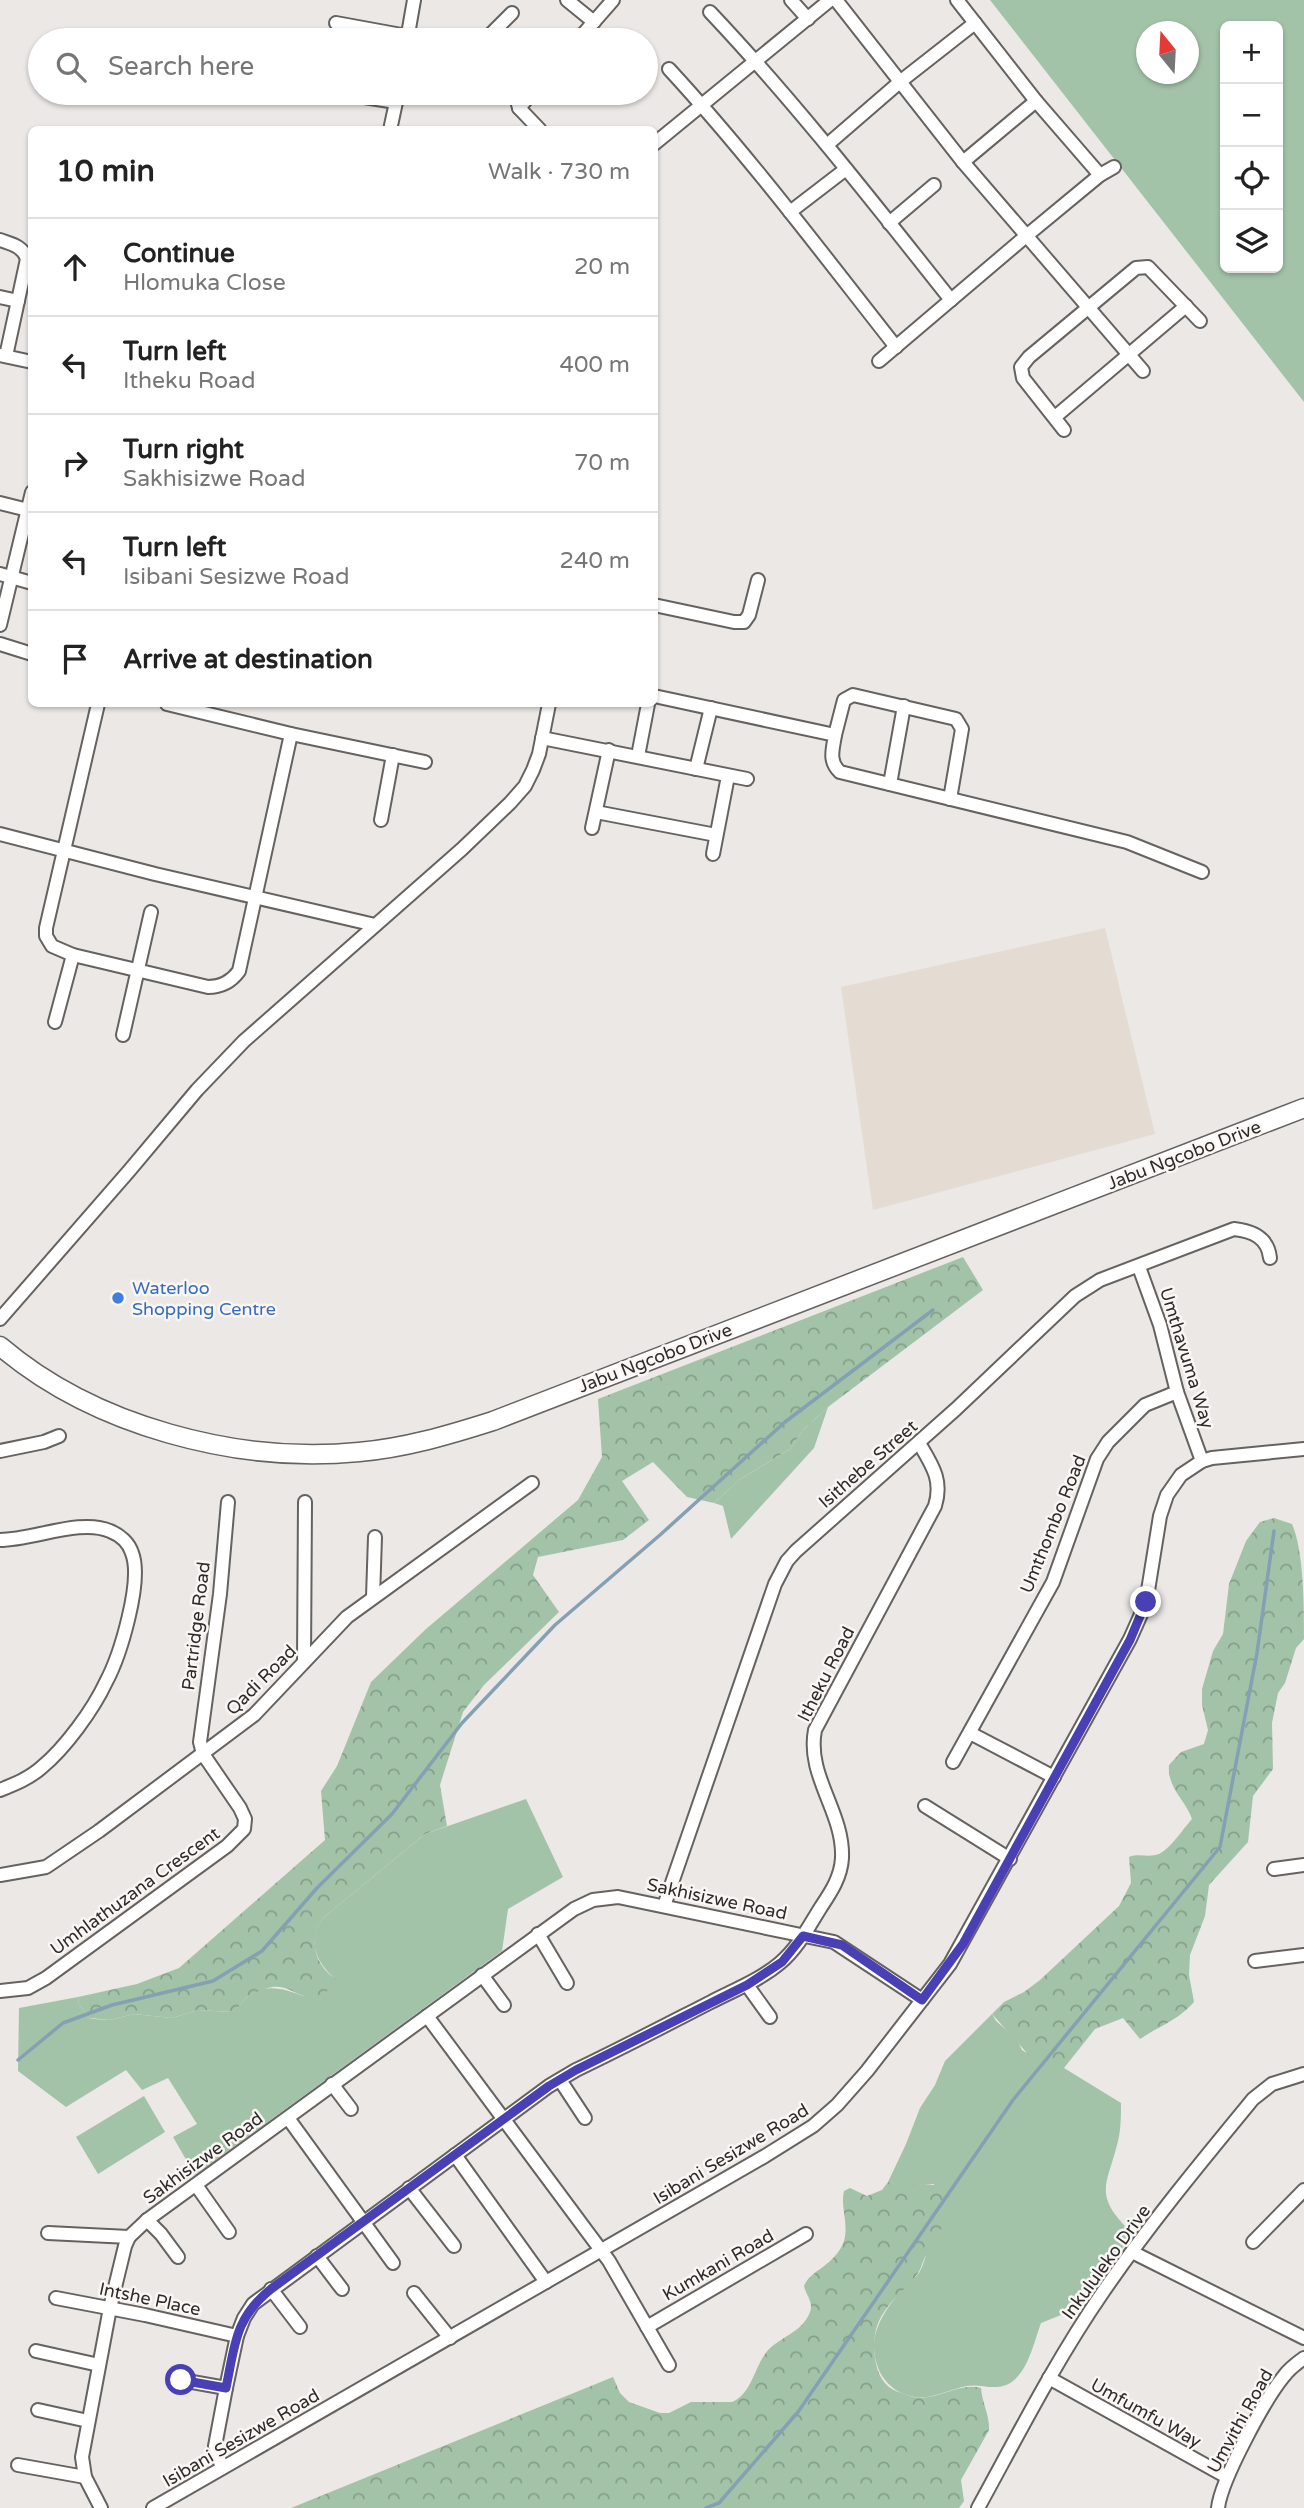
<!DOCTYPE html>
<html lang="en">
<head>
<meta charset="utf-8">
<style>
  body { margin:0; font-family:"Varela Round",sans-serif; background:#f6f6f6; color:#222 }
  .controls { position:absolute; right:21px; top:21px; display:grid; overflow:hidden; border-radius:10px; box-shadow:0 2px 5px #0004 }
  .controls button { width:63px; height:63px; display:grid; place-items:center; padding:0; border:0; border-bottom:2px solid #e0e0e0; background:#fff; color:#222; font:35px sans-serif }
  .compass { position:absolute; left:1136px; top:21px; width:63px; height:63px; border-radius:50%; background:#fff; box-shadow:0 2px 5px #0004; rotate:342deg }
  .stop { position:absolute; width:21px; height:21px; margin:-16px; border:5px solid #4940b6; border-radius:50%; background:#fff }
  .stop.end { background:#4940b6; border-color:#fff; box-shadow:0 2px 7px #0008 }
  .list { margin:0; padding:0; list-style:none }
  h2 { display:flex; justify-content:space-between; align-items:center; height:91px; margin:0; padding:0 28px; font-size:30px }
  h2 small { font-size:23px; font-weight:400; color:#767676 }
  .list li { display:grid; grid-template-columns:46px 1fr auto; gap:21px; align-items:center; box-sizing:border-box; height:98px; padding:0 28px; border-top:2px solid #e0e0e0 }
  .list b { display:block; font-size:26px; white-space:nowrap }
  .list p { margin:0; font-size:23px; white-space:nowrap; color:#767676 }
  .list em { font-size:23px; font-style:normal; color:#767676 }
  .icon { flex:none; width:38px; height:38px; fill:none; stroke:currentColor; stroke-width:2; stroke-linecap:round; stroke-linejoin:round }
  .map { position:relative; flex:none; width:1304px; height:2508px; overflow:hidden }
  .search { position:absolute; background:#fff; box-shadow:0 2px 5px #0004; left:28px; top:28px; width:630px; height:77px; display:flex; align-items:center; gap:18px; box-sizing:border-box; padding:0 24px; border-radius:38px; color:#767676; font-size:26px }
  .panel { position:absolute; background:#fff; box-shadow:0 2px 5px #0004; left:28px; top:126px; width:630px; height:581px; border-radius:10px }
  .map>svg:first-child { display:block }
  .built { fill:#e4dbd3 }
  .grass { fill:#a3c3a8; fill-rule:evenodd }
  .forest { fill:url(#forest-crowns) }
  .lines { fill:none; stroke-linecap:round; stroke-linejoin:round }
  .stream { stroke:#84a1b3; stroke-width:3.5 }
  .minor-casing { stroke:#656260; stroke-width:16 }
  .secondary-casing { stroke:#656260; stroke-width:21 }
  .minor { stroke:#fff; stroke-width:12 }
  .secondary { stroke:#fff; stroke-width:18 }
  .route { stroke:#4940b6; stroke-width:9 }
  .shop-dot { fill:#3f7fe0; stroke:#f9f6f3; stroke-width:2.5 }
  .labels { text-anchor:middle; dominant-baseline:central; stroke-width:5; stroke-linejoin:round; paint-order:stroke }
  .street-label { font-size:18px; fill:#2d2c2b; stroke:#f9f6f3 }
  .shop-label { font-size:18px; fill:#366cbe; stroke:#f9f6f3; text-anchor:start }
</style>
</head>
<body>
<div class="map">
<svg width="1304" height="2508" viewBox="0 0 1304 2508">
  <defs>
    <pattern id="forest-crowns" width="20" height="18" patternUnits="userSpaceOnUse" patternTransform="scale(1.75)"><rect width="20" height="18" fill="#a3c3a8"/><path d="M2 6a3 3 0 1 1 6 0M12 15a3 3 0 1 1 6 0" fill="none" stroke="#859f89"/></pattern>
  </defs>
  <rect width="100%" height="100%" fill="#ebe8e6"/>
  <!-- built -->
  <path class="built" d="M1105 928 1155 1134 873 1210 841 987Z"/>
  <!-- grass -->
  <g class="grass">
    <path d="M990 0H1304V402ZM1225 26H1278V268H1225ZM1146 32H1188V74H1146Z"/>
    <path d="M828 1407 814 1448 731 1539 723 1506 714 1503 739 1480 790 1449 804 1429Z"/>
    <path d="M526 1799 563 1877 508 1909 502 1951 195 2175 173 2137 197 2124 168 2078 142 2090 126 2070 66 2107 18 2071 19 2008 78 1997 79 2004 89 2018 94 2019 110 2020 134 2014 172 2018 198 2010 231 2012C239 2008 242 2001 248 1996 267 1983 284 1989 303 1996L333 1977C315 1960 307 1940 323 1918L425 1834Z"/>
    <path d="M992 2014 996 2021 1016 2038 1022 2050 1051 2068H1064L1121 2103C1121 2115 1121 2129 1118 2141 1108 2184 1092 2193 1129 2230V2240L1066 2313 1041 2323C1034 2342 1029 2368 1013 2381 998 2393 981 2383 967 2386 950 2389 931 2400 915 2397 888 2393 873 2370 874 2343 876 2322 890 2303 904 2288 909 2283 915 2278 919 2273 932 2251 931 2209 934 2184L905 2185 888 2182 906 2144 920 2108 935 2085 945 2061Z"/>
    <path d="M144 2096 165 2132 98 2174 76 2137Z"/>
  </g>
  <!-- forest -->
  <g class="forest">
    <path d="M963 1257 983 1290 828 1407 804 1429 790 1449 739 1480 714 1503 687 1497 653 1462 622 1481 649 1520 623 1540 538 1557 533 1575 559 1612 484 1685 463 1712 440 1785 447 1826 425 1834 323 1918C307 1941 315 1967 339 1981 302 2017 297 1980 268 1988 262 1990 252 1993 247 1997 241 2002 239 2009 231 2012L198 2010 172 2018 134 2014 110 2020 89 2018 79 2004 78 1997 137 1984 179 1968 325 1840 321 1791 337 1766 371 1682 426 1629 578 1500 602 1457 598 1399Z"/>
    <path d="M1274 1518 1292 1524C1304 1552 1304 1605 1304 1639L1296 1648 1285 1683 1278 1693 1272 1723 1273 1769 1253 1796 1248 1842 1209 1885 1205 1916 1190 1955 1189 1975 1194 2002C1177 2021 1161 2025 1140 2039L1123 2018 1095 2029 1064 2068H1051L1035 2062 992 2014 1004 2002 1024 1992 1040 1980 1119 1906 1131 1883 1129 1857C1139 1853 1149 1858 1159 1854 1171 1848 1183 1829 1192 1819 1185 1799 1167 1788 1169 1765L1181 1752 1204 1744 1208 1730 1202 1705V1689L1213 1651 1223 1634 1229 1584 1246 1541 1260 1522Z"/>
    <path d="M888 2182C908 2185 929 2182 949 2188 955 2214 936 2235 925 2257 922 2263 921 2270 916 2276 905 2290 887 2303 879 2321 871 2338 872 2374 889 2387 894 2391 907 2395 913 2397 936 2402 958 2382 981 2388 982 2403 990 2416 989 2430L961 2480 964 2501 959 2508H291L613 2377 620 2393 629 2402 660 2413H669L691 2402H732C753 2393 754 2365 769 2349 783 2336 803 2331 810 2312 814 2303 806 2295 804 2286 810 2270 835 2266 844 2241 849 2223 840 2207 844 2191L850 2188 867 2196 882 2190Z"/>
  </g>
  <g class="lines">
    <!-- stream -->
    <g class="stream">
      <path d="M18 2060 63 2023 112 2005 213 1981 262 1951 317 1888 392 1814 462 1723 555 1625 660 1535 785 1422 933 1310"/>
      <path d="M706 2508 719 2503 798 2412 1013 2100 1220 1847 1257 1653 1274 1531"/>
    </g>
    <!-- minor casing -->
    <g class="minor-casing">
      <g id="minor">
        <path d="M567 0 594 22"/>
        <path d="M791 0 808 19"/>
        <path d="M836 0 963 162 1143 371"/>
        <path d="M957 0 1036 101 1100 175"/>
        <path d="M710 12C796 103 873 202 951 300"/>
        <path d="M336 23 407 36"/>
        <path d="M407 40 414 0"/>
        <path d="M485 40 512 13"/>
        <path d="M578 40 613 0"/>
        <path d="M669 69C750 157 822 253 896 347"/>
        <path d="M515 93 519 108 540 130"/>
        <path d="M345 94 396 102"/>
        <path d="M519 108 532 93"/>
        <path d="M390 130 398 93"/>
        <path d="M654 144 830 0"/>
        <path d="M827 145 901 81 975 23"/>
        <path d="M963 162 1036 101"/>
        <path d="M790 212 846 169"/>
        <path d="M889 223 934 185"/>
        <path d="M0 240C11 244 23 246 27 259L6 356"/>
        <path d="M0 297 18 301"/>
        <path d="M0 355 32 362"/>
        <path d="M879 361 1025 237 1100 175 1114 167"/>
        <path d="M1055 417 1186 306"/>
        <path d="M1064 430 1023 378 1021 367 1029 357 1136 268 1148 267 1200 321"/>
        <path d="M0 503 32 511"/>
        <path d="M0 574 32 583"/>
        <path d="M654 605 734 622H744L749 615 758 580"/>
        <path d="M0 625 32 492"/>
        <path d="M0 644 32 654"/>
        <path d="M654 696 835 735C833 749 828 761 840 772L1127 842 1202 872"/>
        <path d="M98 704 46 928V936L52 946 73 955 208 987C221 987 231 982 239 971L291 734"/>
        <path d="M167 704 291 734 425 762"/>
        <path d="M835 735 844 700 853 695 956 719 962 729 950 799"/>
        <path d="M542 738 747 779"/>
        <path d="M638 756 648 704"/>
        <path d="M696 769 711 708"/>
        <path d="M890 784 904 706"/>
        <path d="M596 812 716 835"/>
        <path d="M381 820 393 755"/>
        <path d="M592 828 609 750"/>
        <path d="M0 834 155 874 375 925"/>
        <path d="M713 854 728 776"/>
        <path d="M55 1022 73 955"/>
        <path d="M123 1035 151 912"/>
        <path d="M1139 1267 1160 1325 1177 1392 1202 1461"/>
        <path d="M0 1319 129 1171 197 1090 244 1041 462 849 510 803 525 786 533 770 539 754 549 704"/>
        <path d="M0 1451 44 1442 59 1436"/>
        <path d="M0 1540C33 1540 81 1518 110 1531 120 1535 129 1543 132 1553 143 1581 120 1656 106 1682 93 1710 65 1748 42 1767 30 1778 15 1784 0 1790"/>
        <path d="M373 1597 375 1537"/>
        <path d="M304 1662 305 1502"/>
        <path d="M970 1733 1054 1777"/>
        <path d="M953 1762 1053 1582 1097 1459 1108 1442 1145 1405 1177 1392"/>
        <path d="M925 1806 1010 1859"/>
        <path d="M1274 1869 1304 1865"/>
        <path d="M0 1875 46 1867 99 1831 254 1715 347 1617 532 1483"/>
        <path d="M664 1906 775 1584 787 1561 796 1551 956 1409 1075 1296 1100 1280 1234 1229C1253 1231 1268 1238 1270 1258"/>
        <path d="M538 1934 567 1983"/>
        <path d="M1255 1961 1304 1955"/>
        <path d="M482 1975 504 2005"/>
        <path d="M747 1985 770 2017"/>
        <path d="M0 1991 28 1988 46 1978 227 1846 244 1829 245 1819 240 1808 203 1754 200 1742 220 1594 228 1502"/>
        <path d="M427 2016 609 2261 669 2365"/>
        <path d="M560 2080 585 2118"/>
        <path d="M332 2084 351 2109"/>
        <path d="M288 2118 393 2263"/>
        <path d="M455 2155 546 2282"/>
        <path d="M196 2185 229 2232"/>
        <path d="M409 2188 454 2246"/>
        <path d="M147 2220 161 2234 178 2257"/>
        <path d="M48 2233 129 2237"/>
        <path d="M1253 2242 1304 2190"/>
        <path d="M1132 2252 1304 2338"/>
        <path d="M317 2256 342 2289"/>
        <path d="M271 2289 300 2327"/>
        <path d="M414 2293 450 2338"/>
        <path d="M56 2298 145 2315 237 2336"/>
        <path d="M647 2327 806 2234"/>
        <path d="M36 2351 99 2365"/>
        <path d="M1049 2378 1227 2477"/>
        <path d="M181 2380 226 2388"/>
        <path d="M38 2410 88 2421"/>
        <path d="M18 2465 85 2477"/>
        <path d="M222 2468 215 2446 226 2388 237 2336 244 2318 253 2304 549 2086 576 2070C622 2048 666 2025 711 2002 734 1990 760 1980 780 1963 798 1948 809 1926 821 1907 831 1892 841 1877 842 1858 844 1812 806 1776 815 1730L935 1506C943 1480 932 1465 919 1443"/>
        <path d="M101 2508 85 2477 82 2457 110 2308 125 2246 129 2237 147 2220 574 1909 593 1900 618 1897 834 1942 922 2000"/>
        <path d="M153 2508 765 2156 813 2126 837 2105 867 2071 950 1964 1130 1639 1146 1603 1160 1516 1167 1495 1181 1475 1202 1461 1212 1458 1304 1449"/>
        <path d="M978 2508C1018 2435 1056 2360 1103 2292 1149 2225 1202 2161 1253 2099L1272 2084 1304 2074"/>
        <path d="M1218 2508C1221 2480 1265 2399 1284 2376 1289 2369 1297 2363 1304 2358"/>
      </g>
    </g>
    <!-- secondary casing -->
    <g class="secondary-casing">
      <path id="secondary" d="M0 1346C94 1426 237 1464 359 1452 405 1448 449 1435 493 1421L1304 1108"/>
    </g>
    <!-- minor -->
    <use href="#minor" class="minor"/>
    <!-- secondary -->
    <use href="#secondary" class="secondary"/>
  </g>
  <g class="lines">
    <!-- route -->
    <path class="route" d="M181 2380 226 2388C235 2344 235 2318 271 2289L549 2086 576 2070 747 1985 782 1962 803 1936 842 1945 922 2000 963 1944 1130 1640 1146 1602"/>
  </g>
  <!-- markers -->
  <circle class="shop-dot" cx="118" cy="1298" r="7"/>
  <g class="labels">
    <!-- street labels -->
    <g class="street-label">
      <text transform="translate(1184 1155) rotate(-21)">Jabu Ngcobo Drive</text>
      <text transform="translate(655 1358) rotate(-21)">Jabu Ngcobo Drive</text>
      <text transform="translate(1187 1358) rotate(73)">Umthavuma Way</text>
      <text transform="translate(868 1464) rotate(-41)">Isithebe Street</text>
      <text transform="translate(1053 1524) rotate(-68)">Umthombo Road</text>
      <text transform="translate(196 1626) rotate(-83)">Partridge Road</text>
      <text transform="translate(826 1674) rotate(-63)">Itheku Road</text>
      <text transform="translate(261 1680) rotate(-45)">Qadi Road</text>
      <text transform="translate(135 1891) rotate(-36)">Umhlathuzana Crescent</text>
      <text transform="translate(717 1899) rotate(12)">Sakhisizwe Road</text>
      <text transform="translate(731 2154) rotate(-31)">Isibani Sesizwe Road</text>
      <text transform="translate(203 2158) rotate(-36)">Sakhisizwe Road</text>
      <text transform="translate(1106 2262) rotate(-54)">Inkululeko Drive</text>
      <text transform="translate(718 2265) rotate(-30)">Kumkani Road</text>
      <text transform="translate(150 2299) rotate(12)">Intshe Place</text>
      <text transform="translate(1146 2413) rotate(29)">Umfumfu Way</text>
      <text transform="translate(1240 2421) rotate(-61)">Umvithi Road</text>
      <text transform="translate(241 2438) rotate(-30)">Isibani Sesizwe Road</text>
    </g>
    <!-- shop labels -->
    <g class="shop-label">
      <text x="132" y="1288">Waterloo<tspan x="132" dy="21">Shopping Centre</tspan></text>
    </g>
  </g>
</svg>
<div class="controls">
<button>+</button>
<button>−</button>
<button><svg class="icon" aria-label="locate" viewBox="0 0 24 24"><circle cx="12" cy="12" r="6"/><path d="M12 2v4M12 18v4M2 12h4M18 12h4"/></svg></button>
<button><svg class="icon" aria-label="layers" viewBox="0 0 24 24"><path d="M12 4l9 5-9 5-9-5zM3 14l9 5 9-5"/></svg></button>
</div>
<svg class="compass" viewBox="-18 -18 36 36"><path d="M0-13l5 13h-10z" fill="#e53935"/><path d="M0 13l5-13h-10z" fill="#767676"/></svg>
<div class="stop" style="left:181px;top:2380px"></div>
<div class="stop end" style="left:1146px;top:1602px"></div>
<div class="search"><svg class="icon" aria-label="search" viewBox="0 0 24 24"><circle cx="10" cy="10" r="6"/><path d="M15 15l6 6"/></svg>Search here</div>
<section class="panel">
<h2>10 min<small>Walk · 730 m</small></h2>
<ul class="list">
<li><svg class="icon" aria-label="ahead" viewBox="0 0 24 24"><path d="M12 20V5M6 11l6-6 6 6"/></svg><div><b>Continue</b><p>Hlomuka Close</p></div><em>20 m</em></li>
<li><svg class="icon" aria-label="left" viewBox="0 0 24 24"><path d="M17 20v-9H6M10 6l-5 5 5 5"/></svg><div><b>Turn left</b><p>Itheku Road</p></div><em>400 m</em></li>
<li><svg class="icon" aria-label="right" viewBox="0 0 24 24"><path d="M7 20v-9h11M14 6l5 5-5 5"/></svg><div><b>Turn right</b><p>Sakhisizwe Road</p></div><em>70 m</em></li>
<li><svg class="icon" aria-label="left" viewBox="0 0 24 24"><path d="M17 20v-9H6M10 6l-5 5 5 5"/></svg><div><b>Turn left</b><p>Isibani Sesizwe Road</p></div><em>240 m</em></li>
<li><svg class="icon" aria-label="arrive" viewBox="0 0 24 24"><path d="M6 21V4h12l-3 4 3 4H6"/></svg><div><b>Arrive at destination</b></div></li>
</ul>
</section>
</div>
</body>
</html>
